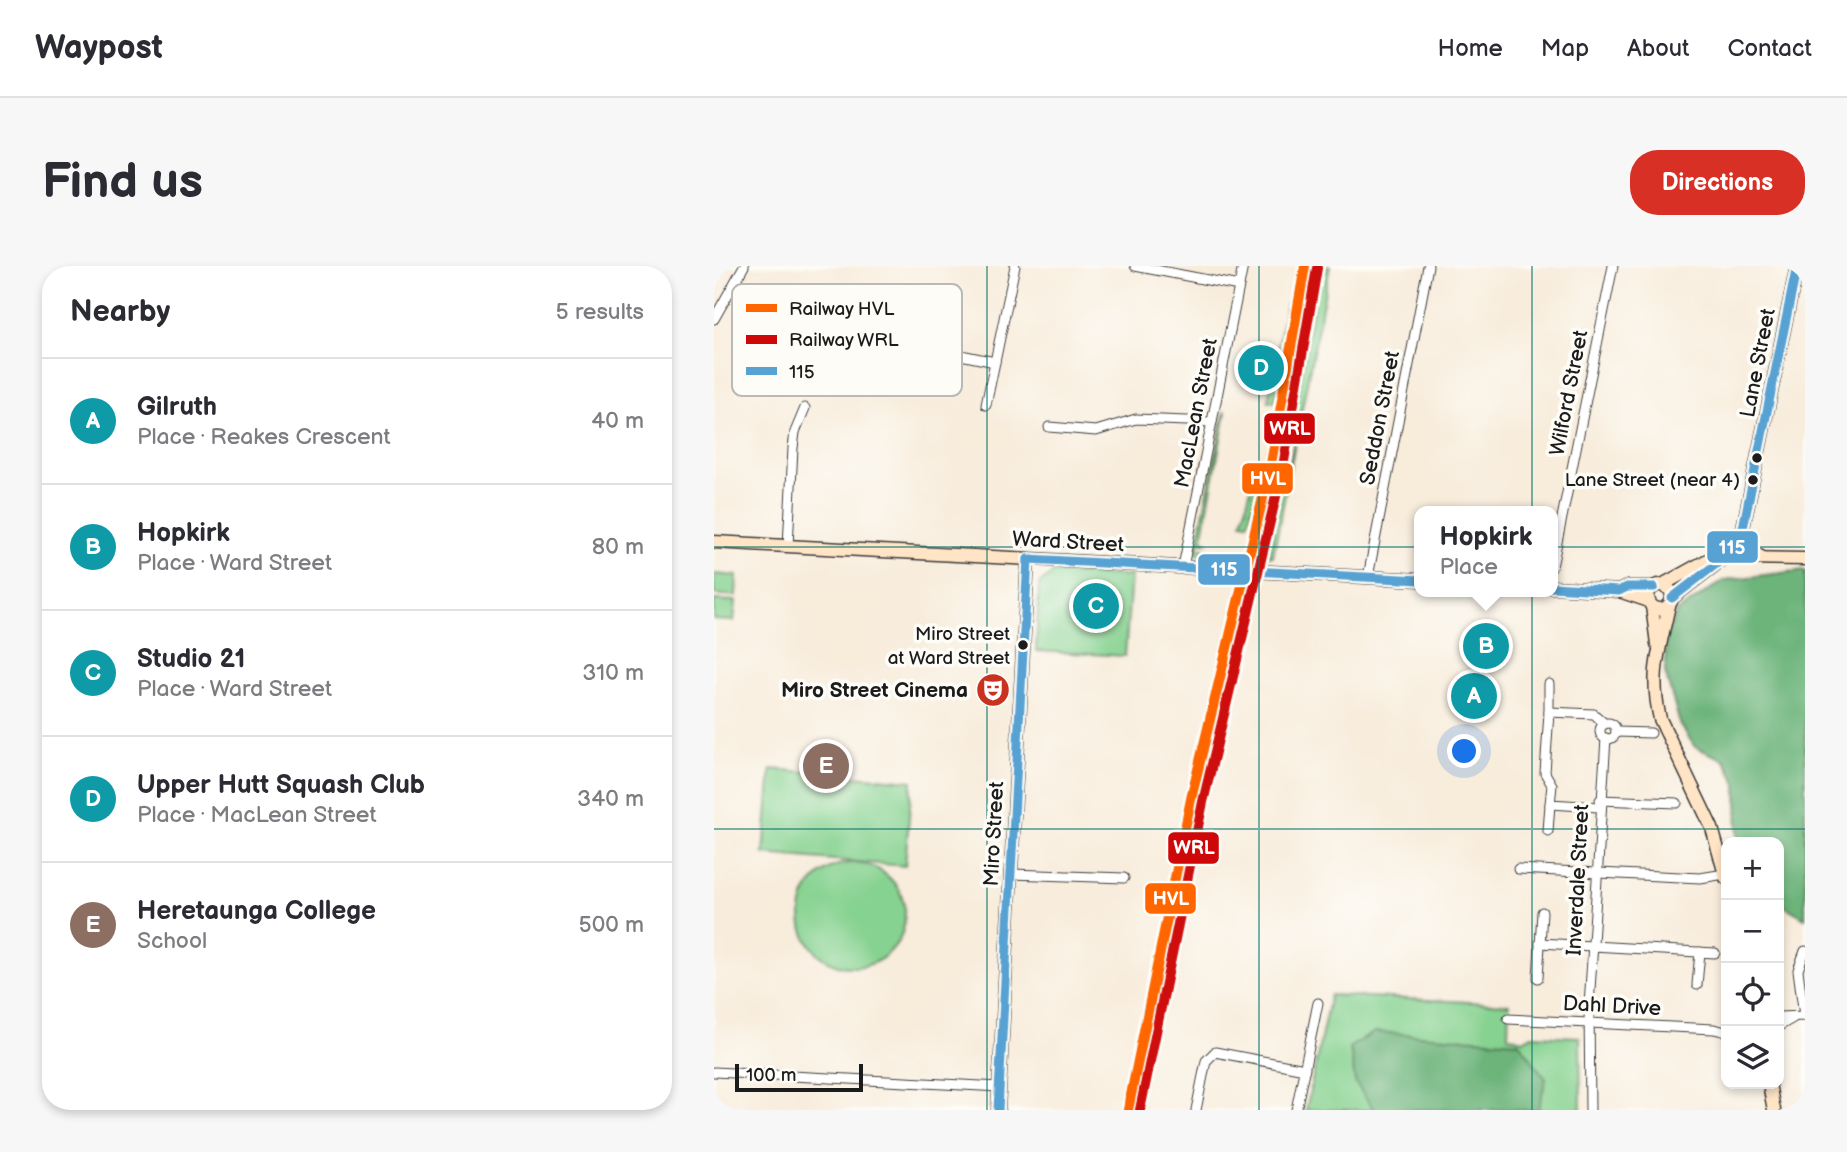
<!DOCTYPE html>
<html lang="en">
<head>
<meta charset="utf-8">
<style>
  body { margin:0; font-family:"Balsamiq Sans",sans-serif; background:#f7f7f7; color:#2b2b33 }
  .controls { position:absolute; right:21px; bottom:21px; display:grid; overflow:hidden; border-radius:14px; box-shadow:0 4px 10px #0003 }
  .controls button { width:63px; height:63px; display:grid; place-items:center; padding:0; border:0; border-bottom:2px solid #e1e1e2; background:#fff; color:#2b2b33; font:35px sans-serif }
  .scale { position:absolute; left:21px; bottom:18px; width:128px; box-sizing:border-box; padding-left:7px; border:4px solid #1c1c1c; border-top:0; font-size:19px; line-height:24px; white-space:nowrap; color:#1c1c1c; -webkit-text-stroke:5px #fdfcf7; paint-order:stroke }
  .you { position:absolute; left:751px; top:486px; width:24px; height:24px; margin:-18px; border:5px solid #fff; border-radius:50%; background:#1a73e8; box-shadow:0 0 0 10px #1a73e833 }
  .badge { display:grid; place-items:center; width:46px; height:46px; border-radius:50%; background:#d93025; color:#fff; font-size:23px; font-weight:700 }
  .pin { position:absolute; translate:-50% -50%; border:4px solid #fff; box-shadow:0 2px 7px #0006 }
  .popup { position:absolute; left:700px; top:240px; width:144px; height:91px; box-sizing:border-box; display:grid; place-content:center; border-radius:14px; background:#fff; filter:drop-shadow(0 2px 5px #0005); font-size:23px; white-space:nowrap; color:#7c7c81 }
  .popup b { font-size:26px; color:#2b2b33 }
  .popup::after { content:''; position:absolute; left:50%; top:100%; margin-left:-14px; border:14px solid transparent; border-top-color:#fff }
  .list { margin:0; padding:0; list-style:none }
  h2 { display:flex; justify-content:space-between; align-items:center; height:91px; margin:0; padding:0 28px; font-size:30px }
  h2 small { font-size:23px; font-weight:400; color:#7c7c81 }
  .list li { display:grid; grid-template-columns:46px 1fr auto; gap:21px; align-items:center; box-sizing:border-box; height:126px; padding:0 28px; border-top:2px solid #e1e1e2 }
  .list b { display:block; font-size:26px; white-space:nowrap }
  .list p { margin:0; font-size:23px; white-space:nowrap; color:#7c7c81 }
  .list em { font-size:23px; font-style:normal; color:#7c7c81 }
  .icon { flex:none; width:38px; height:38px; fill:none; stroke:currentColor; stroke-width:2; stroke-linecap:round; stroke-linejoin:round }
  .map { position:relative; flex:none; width:1091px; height:844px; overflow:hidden; border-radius:28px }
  header { display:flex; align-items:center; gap:42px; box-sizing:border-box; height:98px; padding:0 35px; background:#fff; border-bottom:2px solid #e1e1e2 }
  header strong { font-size:33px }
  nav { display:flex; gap:38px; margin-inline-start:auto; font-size:24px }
  .intro { display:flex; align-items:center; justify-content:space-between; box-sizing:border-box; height:168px; padding:0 42px }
  h1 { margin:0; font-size:49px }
  .button { padding:18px 32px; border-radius:28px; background:#d93025; color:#fff; font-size:24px; font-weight:700 }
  main { display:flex; gap:42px; padding:0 42px }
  aside { flex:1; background:#fff; border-radius:28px; box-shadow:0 4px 10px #0003 }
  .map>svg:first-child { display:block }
  .green { fill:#86d290; stroke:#517756; stroke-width:2 }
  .forest { fill:#6cb47a; stroke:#44684b; stroke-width:2 }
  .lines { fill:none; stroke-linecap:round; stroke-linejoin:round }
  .street-casing { stroke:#3d3b39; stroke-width:11 }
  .secondary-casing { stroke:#3d3b39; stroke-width:15 }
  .street { stroke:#fff; stroke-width:9 }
  .secondary { stroke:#ffe4c6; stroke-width:12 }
  .rail-casing { stroke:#1c1c1c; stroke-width:5 }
  .rail { stroke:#fdfcf7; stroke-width:2.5; stroke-dasharray:8; stroke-linecap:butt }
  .bus-1-casing { stroke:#fdfcf7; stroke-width:14 }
  .bus-1 { stroke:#58a2d3; stroke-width:9 }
  .rail-1-casing { stroke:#fdfcf7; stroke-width:16 }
  .rail-2-casing { stroke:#fdfcf7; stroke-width:16 }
  .rail-1 { stroke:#f60; stroke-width:10 }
  .rail-2 { stroke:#ce0808; stroke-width:10 }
  .grid { fill:none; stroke:#0f766e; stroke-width:2; stroke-opacity:0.55 }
  .bus-dot { fill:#1c1c1c; stroke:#fdfcf7; stroke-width:2.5 }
  .labels { text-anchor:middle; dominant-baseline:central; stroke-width:7; stroke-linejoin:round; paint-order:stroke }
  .bus-label { font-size:19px; fill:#1c1c1c; stroke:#fdfcf7; text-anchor:end }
  .street-label { font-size:21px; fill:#1c1c1c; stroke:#fdfcf7 }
  .poi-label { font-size:21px; font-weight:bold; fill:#1c1c1c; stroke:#fdfcf7; text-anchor:end }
  .key { fill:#fdfcf7; stroke:#bab9b5; stroke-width:2 }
  .key-label { font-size:19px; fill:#1c1c1c }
  .line-badge { stroke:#fdfcf7; stroke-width:2.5 }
  .badge-label { font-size:19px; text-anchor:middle; font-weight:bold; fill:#fff }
</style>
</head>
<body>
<header>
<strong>Waypost</strong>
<nav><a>Home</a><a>Map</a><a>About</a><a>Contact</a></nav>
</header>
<div class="intro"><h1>Find us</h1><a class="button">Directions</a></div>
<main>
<aside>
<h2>Nearby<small>5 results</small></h2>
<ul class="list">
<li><span class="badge" style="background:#0f9aa8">A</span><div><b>Gilruth</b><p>Place · Reakes Crescent</p></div><em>40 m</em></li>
<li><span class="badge" style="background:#0f9aa8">B</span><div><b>Hopkirk</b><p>Place · Ward Street</p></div><em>80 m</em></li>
<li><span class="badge" style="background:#0f9aa8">C</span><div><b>Studio 21</b><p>Place · Ward Street</p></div><em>310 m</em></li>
<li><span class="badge" style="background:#0f9aa8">D</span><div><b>Upper Hutt Squash Club</b><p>Place · MacLean Street</p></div><em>340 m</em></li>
<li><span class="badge" style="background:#8d6e63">E</span><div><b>Heretaunga College</b><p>School</p></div><em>500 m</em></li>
</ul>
</aside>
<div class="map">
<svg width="1091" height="844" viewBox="0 0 1091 844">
  <rect width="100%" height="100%" fill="#fdfcf7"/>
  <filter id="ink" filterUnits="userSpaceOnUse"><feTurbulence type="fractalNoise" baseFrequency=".0143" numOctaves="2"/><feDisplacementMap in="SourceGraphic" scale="14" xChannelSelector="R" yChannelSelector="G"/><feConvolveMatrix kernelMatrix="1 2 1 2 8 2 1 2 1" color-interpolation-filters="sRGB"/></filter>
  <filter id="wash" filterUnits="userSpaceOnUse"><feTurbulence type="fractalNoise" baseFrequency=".00686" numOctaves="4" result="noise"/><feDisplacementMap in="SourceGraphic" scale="28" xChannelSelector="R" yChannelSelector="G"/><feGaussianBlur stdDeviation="1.57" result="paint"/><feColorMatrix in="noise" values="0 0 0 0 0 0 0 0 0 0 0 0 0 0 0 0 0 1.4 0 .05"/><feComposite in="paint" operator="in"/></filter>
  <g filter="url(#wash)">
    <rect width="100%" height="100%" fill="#f8ecdb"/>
    <!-- green -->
    <g class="green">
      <path d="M612 0H616L559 290H555L571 197 575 198 584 155 580 153 605 3 611 4Z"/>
      <path d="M572 38 575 45 560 136 554 135Z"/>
      <path d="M510 146 512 147 488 273 493 276 485 277V282H490L489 289H485L482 284Z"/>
      <path d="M545 192 549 193 534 257 528 256Z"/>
      <path d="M340 306 417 310 411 390 322 385 325 318Z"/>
      <path d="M0 308 23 310 22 330 0 328Z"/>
      <path d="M0 334 22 335 20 355 0 354Z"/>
      <path d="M57 503 198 515 191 600 50 588Z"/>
      <circle cx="139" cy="649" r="52"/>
      <path d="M616 729 795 738 794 770 809 774 818 769 866 771 867 844H592Z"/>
    </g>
    <!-- forest -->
    <g class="forest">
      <path d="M1091 304V652L1065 637V576H1024L1023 518 1011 494 981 481 966 458 951 406 952 370 963 346 1010 314Z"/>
      <path d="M661 766 805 776 832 813 824 844H660L641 816 636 781Z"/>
    </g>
  </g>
  <g filter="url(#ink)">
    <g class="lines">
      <!-- street casing -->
      <g class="street-casing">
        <g id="street">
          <path d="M421 0 525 20"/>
          <path d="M0 53 30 0"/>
          <path d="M169 73 281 96"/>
          <path d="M272 139 301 0"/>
          <path d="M335 161 382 165 422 153 498 156"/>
          <path d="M74 280 79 182 81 166 91 142"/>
          <path d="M469 301 529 0"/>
          <path d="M838 301 899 0"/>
          <path d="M654 311 714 0"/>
          <path d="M835 446V418"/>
          <circle cx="894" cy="465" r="8"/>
          <path d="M902 466 937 467"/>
          <path d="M886 534 963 537"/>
          <path d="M885 541 836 538 838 519 831 507 835 446 880 448 891 458"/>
          <path d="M834 565 836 538"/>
          <path d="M804 603 986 612 1011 608"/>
          <path d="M297 608 410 612"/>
          <path d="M826 677 1001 687"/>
          <path d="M824 712 828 646"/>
          <path d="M983 719 986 686"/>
          <path d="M1090 750 1084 704 1091 685"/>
          <path d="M1065 751 1091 750"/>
          <path d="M794 753 1000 763 1012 766"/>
          <path d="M1065 760 1079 752"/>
          <path d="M0 806 286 821"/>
          <path d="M482 844 492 795 501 786 591 803"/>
          <path d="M582 844 604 737"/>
          <path d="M876 844 875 740 892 472"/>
        </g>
      </g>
      <!-- secondary casing -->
      <g class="secondary-casing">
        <g id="secondary">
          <path d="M0 276 706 314"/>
          <path d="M1017 281 1021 290 1027 292 1091 293"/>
          <circle cx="946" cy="331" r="12"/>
          <path d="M948 319 1017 281H1029L1047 291"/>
          <path d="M838 321 905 325 913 321H940"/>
          <path d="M905 325 935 335"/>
          <path d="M958 332 1014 289 1029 262 1083 0"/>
          <path d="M955 339C946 383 935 407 946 453L998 562 1012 612"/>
          <path d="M938 340 943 378"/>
          <path d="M1055 818 1060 844"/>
          <path d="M284 844 314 293"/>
        </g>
      </g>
      <!-- street -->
      <use href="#street" class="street"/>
      <!-- secondary -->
      <use href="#secondary" class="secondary"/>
      <!-- rail casing -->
      <g class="rail-casing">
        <path id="rail" d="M421 844 479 556 565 189 598 0"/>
      </g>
      <!-- rail -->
      <use href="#rail" class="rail"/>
      <!-- bus-1 casing -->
      <g class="bus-1-casing">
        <g id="bus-1">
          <path d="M314 293 706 314"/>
          <path d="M838 321 905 325 913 321H940"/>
          <path d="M958 332 1014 289 1029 262 1083 0"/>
          <path d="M284 844 314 293"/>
        </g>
      </g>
      <!-- bus-1 -->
      <use href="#bus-1" class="bus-1"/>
      <!-- rail-1 casing -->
      <g class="rail-1-casing">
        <path id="rail-1" d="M414 844 477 533 557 198 591 0"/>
      </g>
      <!-- rail-2 casing -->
      <g class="rail-2-casing">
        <path id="rail-2" d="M426 844 489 536 569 201 603 2"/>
      </g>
      <!-- rail-1 -->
      <use href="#rail-1" class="rail-1"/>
      <!-- rail-2 -->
      <use href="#rail-2" class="rail-2"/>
    </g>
  </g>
  <!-- grid -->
  <path class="grid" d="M273 0V844M545 0V844M818 0V844M0 281H1091M0 563H1091"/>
  <!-- icons -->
  <defs>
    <g id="theatre-disc" transform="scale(1.75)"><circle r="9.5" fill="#c8321e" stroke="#fdfcf7"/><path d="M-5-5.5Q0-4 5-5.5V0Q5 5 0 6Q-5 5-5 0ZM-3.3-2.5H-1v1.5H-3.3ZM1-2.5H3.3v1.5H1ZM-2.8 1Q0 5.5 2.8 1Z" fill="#fff"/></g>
  </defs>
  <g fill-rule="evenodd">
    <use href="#theatre-disc" x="279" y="424"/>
  </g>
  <!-- markers -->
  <g class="bus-dot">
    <circle cx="1043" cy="192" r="6"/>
    <circle cx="1039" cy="214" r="6"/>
    <circle cx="309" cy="379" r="6"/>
  </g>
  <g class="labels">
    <!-- bus labels -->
    <g class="bus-label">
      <text x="1026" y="214">Lane Street (near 4)</text>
      <text x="296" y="368">Miro Street<tspan x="296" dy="24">at Ward Street</tspan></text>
    </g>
    <!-- street labels -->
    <g class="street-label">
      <text transform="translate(1044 97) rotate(-79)">Lane Street</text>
      <text transform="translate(855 127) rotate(-79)">Wilford Street</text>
      <text transform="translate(482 147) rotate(-79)">MacLean Street</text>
      <text transform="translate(666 152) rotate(-79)">Seddon Street</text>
      <text transform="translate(354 276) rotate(3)">Ward Street</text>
      <text transform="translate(280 568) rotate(-87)">Miro Street</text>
      <text transform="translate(864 614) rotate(-87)">Inverdale Street</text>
      <text transform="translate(898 740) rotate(3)">Dahl Drive</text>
    </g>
    <!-- poi labels -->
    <g class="poi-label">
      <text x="254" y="424">Miro Street Cinema</text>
    </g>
  </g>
  <!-- legend -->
  <rect x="18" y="18" width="230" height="112" rx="10" class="key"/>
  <rect x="32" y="38" width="31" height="8" fill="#f60"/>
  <rect x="32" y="69" width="31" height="9" fill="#ce0808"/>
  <rect x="32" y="101" width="31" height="8" fill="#58a2d3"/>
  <g class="key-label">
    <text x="75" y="49">Railway HVL</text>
    <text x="75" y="80">Railway WRL</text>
    <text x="75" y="112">115</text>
  </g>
  <g class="line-badge">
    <rect x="549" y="146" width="53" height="33" rx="7" fill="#ce0808"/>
    <rect x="527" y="196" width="53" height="33" rx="7" fill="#f60"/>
    <rect x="992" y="264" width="53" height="34" rx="7" fill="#58a2d3"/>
    <rect x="483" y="287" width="54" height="33" rx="7" fill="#58a2d3"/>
    <rect x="453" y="565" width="53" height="34" rx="7" fill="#ce0808"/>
    <rect x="430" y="616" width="53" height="33" rx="7" fill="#f60"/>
  </g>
  <g class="badge-label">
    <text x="576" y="169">WRL</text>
    <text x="554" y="219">HVL</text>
    <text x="1018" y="288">115</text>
    <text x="510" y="310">115</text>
    <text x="480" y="588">WRL</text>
    <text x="457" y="639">HVL</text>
  </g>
</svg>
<div class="controls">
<button>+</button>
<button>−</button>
<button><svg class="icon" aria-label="locate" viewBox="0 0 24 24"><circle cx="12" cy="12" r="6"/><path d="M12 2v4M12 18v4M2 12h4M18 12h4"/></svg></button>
<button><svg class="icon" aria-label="layers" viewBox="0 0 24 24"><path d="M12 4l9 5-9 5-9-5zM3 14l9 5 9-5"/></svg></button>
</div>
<div class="scale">100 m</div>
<div class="you"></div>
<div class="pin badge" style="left:760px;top:430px;background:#0f9aa8">A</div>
<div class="pin badge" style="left:772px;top:380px;background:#0f9aa8">B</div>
<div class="popup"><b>Hopkirk</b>Place</div>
<div class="pin badge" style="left:382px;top:340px;background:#0f9aa8">C</div>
<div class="pin badge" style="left:547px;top:102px;background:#0f9aa8">D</div>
<div class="pin badge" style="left:112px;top:500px;background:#8d6e63">E</div>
</div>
</main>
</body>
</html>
